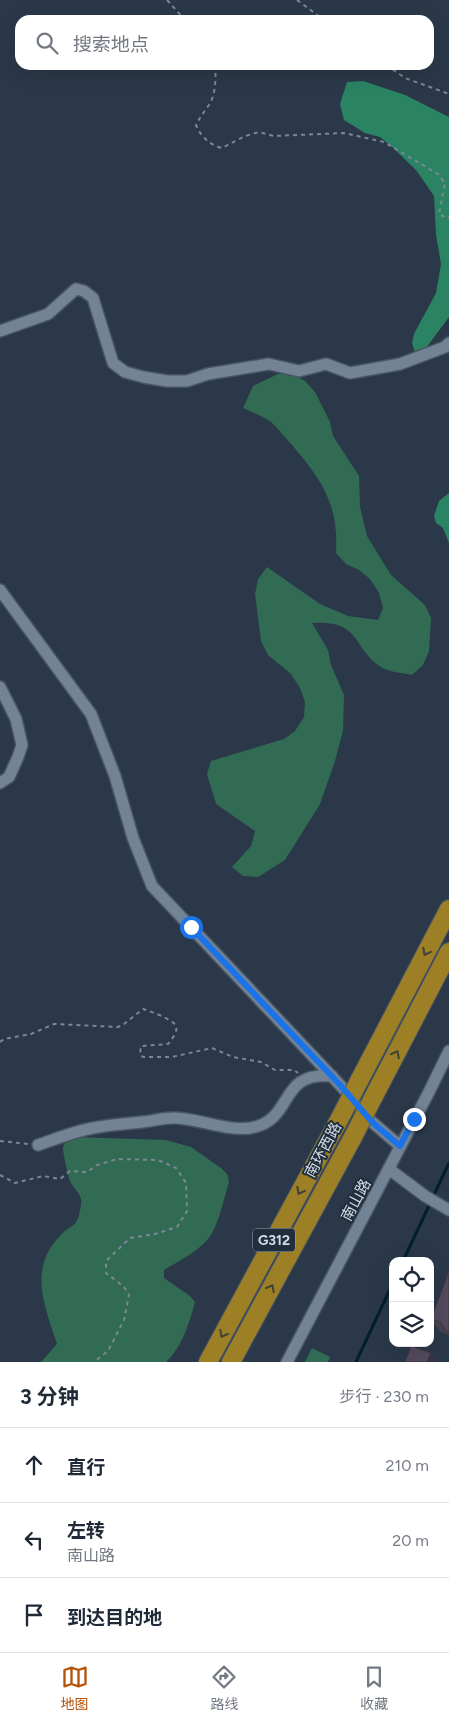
<!DOCTYPE html>
<html lang="zh">
<head>
<meta charset="utf-8">
<style>
  body { margin:0; font-family:Figtree,"Noto Sans SC",sans-serif; background:#f2f2f3; color:#1f2937 }
  .controls { position:absolute; right:15px; bottom:15px; display:grid; overflow:hidden; border-radius:10px; box-shadow:0 5px 20px #0002 }
  .controls button { width:45px; height:45px; display:grid; place-items:center; padding:0; border:0; border-bottom:1px solid #e0e1e3; background:#fff; color:#1f2937; font:25px sans-serif }
  .stop { position:absolute; width:15px; height:15px; margin:-11px; border:4px solid #1a73e8; border-radius:50%; background:#fff }
  .stop.end { background:#1a73e8; border-color:#fff; box-shadow:0 1px 5px #0008 }
  .list { margin:0; padding:0; list-style:none }
  h2 { display:flex; justify-content:space-between; align-items:center; height:65px; margin:0; padding:0 20px; font-size:21px }
  h2 small { font-size:16px; font-weight:400; color:#747a83 }
  .list li { display:grid; grid-template-columns:32px 1fr auto; gap:15px; align-items:center; box-sizing:border-box; height:75px; padding:0 20px; border-top:1px solid #e0e1e3 }
  .list b { display:block; font-size:19px; white-space:nowrap }
  .list p { margin:0; font-size:16px; white-space:nowrap; color:#747a83 }
  .list em { font-size:16px; font-style:normal; color:#747a83 }
  .icon { flex:none; width:28px; height:28px; fill:none; stroke:currentColor; stroke-width:2; stroke-linecap:round; stroke-linejoin:round }
  .map { position:relative; flex:none; width:449px; height:1362px; overflow:hidden }
  .search { position:absolute; background:#fff; box-shadow:0 5px 20px #0002; left:15px; right:15px; top:15px; height:55px; display:flex; align-items:center; gap:12px; box-sizing:border-box; padding:0 18px; border-radius:15px; color:#747a83; font-size:19px }
  .sheet { height:290px; background:#fff }
  nav { display:flex; justify-content:space-around; align-items:center; box-sizing:border-box; height:70px; border-top:1px solid #e0e1e3; background:#fff; font-size:14px; color:#747a83 }
  nav a { display:grid; justify-items:center; gap:2px }
  nav .on { color:#b45309 }
  .map>svg:first-child { display:block }
  .green { fill:#316b53 }
  .forest { fill:#2a8463 }
  .lines { fill:none; stroke-linecap:round; stroke-linejoin:round }
  .stream { stroke:#012029; stroke-width:3 }
  .minor-casing { stroke:#485462; stroke-width:14 }
  .highway-casing { stroke:#485462; stroke-width:20 }
  .path { stroke:#7b8794; stroke-width:2; stroke-dasharray:4 4; stroke-linecap:butt }
  .minor { stroke:#728396; stroke-width:11 }
  .highway { stroke:#9d7f25; stroke-width:18 }
  .highway-bridge-casing { stroke:#485462; stroke-width:20; stroke-linecap:butt }
  .highway-bridge { stroke:#9d7f25; stroke-width:18 }
  .wall { fill:#484051 }
  .shaded-wall { fill:#3b3442 }
  .building { fill:#544a5e; stroke:#3b3442 }
  .oneway { stroke:#3f4238 }
  .route { stroke:#1a73e8; stroke-width:6 }
  .labels { text-anchor:middle; dominant-baseline:central; stroke-width:4; stroke-linejoin:round; paint-order:stroke }
  .shield { fill:#202e3e; stroke:#9da8b4; stroke-width:1 }
  .shield-label { font-size:14px; font-weight:bold; fill:#d3dce6 }
  .street-label { font-size:15px; fill:#d3dce6; stroke:#202e3e }
</style>
</head>
<body>
<div class="map">
<svg width="449" height="1362" viewBox="0 0 449 1362">
  <rect width="100%" height="100%" fill="#2a3849"/>
  <!-- green -->
  <g class="green">
    <path d="M278 374H292L305 381 315 392 330 422 333 436 359 476 360 507 367 536 391 575 425 605 431 618 429 651 423 665 412 675C403 673 389 672 381 667 351 647 362 620 312 623L328 650 331 665 344 695 343 731 335 761 320 804 285 860 258 877 243 876 232 867 251 846 255 831 216 804 207 774 211 761 284 739 295 731 304 717 305 702 300 688 291 674 268 655 261 641 255 594 258 579 267 567 320 604 348 616 378 620 383 608 379 593 370 579 359 570 346 564 336 553C339 505 322 480 292 445 285 438 278 428 271 422 262 416 252 412 243 408L253 386Z"/>
    <path d="M73 1137 166 1140 191 1147 221 1168 227 1174 229 1182C224 1198 219 1224 209 1238 197 1252 179 1261 164 1270V1278L190 1296 195 1302C189 1323 183 1346 166 1362H41L57 1344C45 1306 28 1270 59 1237 73 1221 77 1231 81 1205 83 1194 74 1190 70 1181 68 1176 63 1153 63 1148 64 1142 68 1140 73 1137Z"/>
    <path d="M312 1348 330 1357 328 1362H305Z"/>
  </g>
  <!-- forest -->
  <g class="forest">
    <path d="M363 81 405 95 449 117V317L423 352H415L412 343 414 334 436 293 441 264 436 235 434 196 416 170 392 147 380 137 365 133 344 120 340 104 347 82Z"/>
    <path d="M449 493V543L443 528 436 523 434 516 439 501Z"/>
  </g>
  <g class="lines">
    <!-- stream -->
    <g class="stream">
      <path d="M403 1261 449 1163"/>
      <path d="M356 1362 393 1283"/>
    </g>
    <!-- minor casing -->
    <g class="minor-casing">
      <g id="minor">
        <path d="M0 331 48 314 76 289 84 291 93 298 113 363 125 372 143 377 167 381H187L208 374 269 364 299 371 326 364 350 373 400 364 445 347 449 343"/>
        <path d="M0 590 91 714 115 776 133 838 152 886 341 1086 372 1122 400 1146"/>
        <path d="M0 687 16 719 22 745 18 757 9 777 0 783"/>
        <path d="M38 1145C56 1139 75 1131 93 1128 109 1125 126 1124 142 1122 153 1121 165 1117 176 1118 201 1119 231 1133 255 1127 294 1117 279 1071 332 1076"/>
        <path d="M389 1169 425 1196 449 1210"/>
        <path d="M287 1362 429 1092 449 1051"/>
      </g>
    </g>
    <!-- highway casing -->
    <g class="highway-casing">
      <g id="highway">
        <path d="M359 1081 449 909"/>
        <path d="M373 1098 449 952"/>
        <path d="M208 1362 340 1118"/>
        <path d="M231 1362 353 1137"/>
      </g>
    </g>
    <!-- path -->
    <g class="path">
      <path d="M167 0 185 20"/>
      <path d="M297 0 324 20"/>
      <path d="M215 65C216 77 216 94 209 105 204 112 200 117 196 125 201 137 210 145 222 148L245 136 259 132 274 136 344 133 384 142 438 174 445 183 439 214 447 218 449 217"/>
      <path d="M386 65 405 78 449 94"/>
      <path d="M0 1042 4 1039 31 1034 54 1024 118 1027 124 1024 143 1009C150 1011 174 1020 176 1026 178 1032 172 1039 168 1044L141 1046 140 1054 143 1057H172L212 1048 233 1057 261 1062 275 1070H294L298 1073"/>
      <path d="M0 1141 28 1144"/>
      <path d="M0 1175 15 1183 43 1176 60 1179 70 1171 87 1172 97 1165 117 1159 158 1160 176 1168 186 1183 187 1211 177 1227 155 1234 130 1238 106 1261V1273L124 1287 129 1295 124 1320 108 1351 94 1362"/>
    </g>
    <!-- minor -->
    <use href="#minor" class="minor"/>
    <!-- highway -->
    <use href="#highway" class="highway"/>
    <!-- highway-bridge casing -->
    <g class="highway-bridge-casing">
      <g id="highway-bridge">
        <path d="M340 1118 359 1081"/>
        <path d="M353 1137 373 1098"/>
      </g>
    </g>
    <!-- highway-bridge -->
    <use href="#highway-bridge" class="highway-bridge"/>
  </g>
  <!-- wall -->
  <path class="wall" d="M449 1271V1335L440 1332 431 1319Z"/>
  <!-- shaded-wall -->
  <path class="shaded-wall" d="M431 1353 437 1362H427Z"/>
  <!-- building -->
  <g class="building">
    <path d="M449 1271V1335L440 1322 431 1319Z"/>
    <path d="M411 1346 431 1353 427 1362H405Z"/>
  </g>
  <!-- one-way arrows -->
  <defs><path id="oneway-chevron" d="M-2-3.5L2.5 0L-2 3.5" fill="none" stroke-width="1.6" stroke-linecap="round" stroke-linejoin="round" transform="scale(1.25)"/></defs>
  <g class="oneway">
    <use href="#oneway-chevron" transform="translate(426 952) rotate(118)"/>
    <use href="#oneway-chevron" transform="translate(396 1054) rotate(-63)"/>
    <use href="#oneway-chevron" transform="translate(300 1191) rotate(118)"/>
    <use href="#oneway-chevron" transform="translate(271 1288) rotate(-62)"/>
    <use href="#oneway-chevron" transform="translate(223 1334) rotate(118)"/>
  </g>
  <g class="lines">
    <!-- route -->
    <path class="route" d="M191 927 341 1086 372 1122 400 1146 414 1119"/>
  </g>
  <g class="labels">
    <!-- shield labels -->
    <rect class="shield" x="253" y="1228.5" width="42" height="23" rx="4"/>
    <g class="shield-label">
      <text x="274" y="1240">G312</text>
    </g>
    <!-- street labels -->
    <g class="street-label">
      <text transform="translate(323 1150) rotate(-62)">南环西路</text>
      <text transform="translate(356 1200) rotate(-62)">南山路</text>
    </g>
  </g>
</svg>
<div class="controls">
<button><svg class="icon" aria-label="locate" viewBox="0 0 24 24"><circle cx="12" cy="12" r="6"/><path d="M12 2v4M12 18v4M2 12h4M18 12h4"/></svg></button>
<button><svg class="icon" aria-label="layers" viewBox="0 0 24 24"><path d="M12 4l9 5-9 5-9-5zM3 14l9 5 9-5"/></svg></button>
</div>
<div class="stop" style="left:191px;top:927px"></div>
<div class="stop end" style="left:414px;top:1119px"></div>
<div class="search"><svg class="icon" aria-label="search" viewBox="0 0 24 24"><circle cx="10" cy="10" r="6"/><path d="M15 15l6 6"/></svg>搜索地点</div>
</div>
<section class="sheet">
<h2>3 分钟<small>步行 · 230 m</small></h2>
<ul class="list">
<li><svg class="icon" aria-label="ahead" viewBox="0 0 24 24"><path d="M12 20V5M6 11l6-6 6 6"/></svg><div><b>直行</b></div><em>210 m</em></li>
<li><svg class="icon" aria-label="left" viewBox="0 0 24 24"><path d="M17 20v-9H6M10 6l-5 5 5 5"/></svg><div><b>左转</b><p>南山路</p></div><em>20 m</em></li>
<li><svg class="icon" aria-label="arrive" viewBox="0 0 24 24"><path d="M6 21V4h12l-3 4 3 4H6"/></svg><div><b>到达目的地</b></div></li>
</ul>
</section>
<nav>
<a class="on"><svg class="icon" aria-label="map" viewBox="0 0 24 24"><path d="M3 6l6-2 6 2 6-2v14l-6 2-6-2-6 2zM9 4v14M15 6v14"/></svg>地图</a>
<a><svg class="icon" aria-label="directions" viewBox="0 0 24 24"><path d="M12 3l9 9-9 9-9-9zM9 14v-3h6M13 9l2 2-2 2"/></svg>路线</a>
<a><svg class="icon" aria-label="saved" viewBox="0 0 24 24"><path d="M7 4h10v16l-5-4-5 4z"/></svg>收藏</a>
</nav>
</body>
</html>
